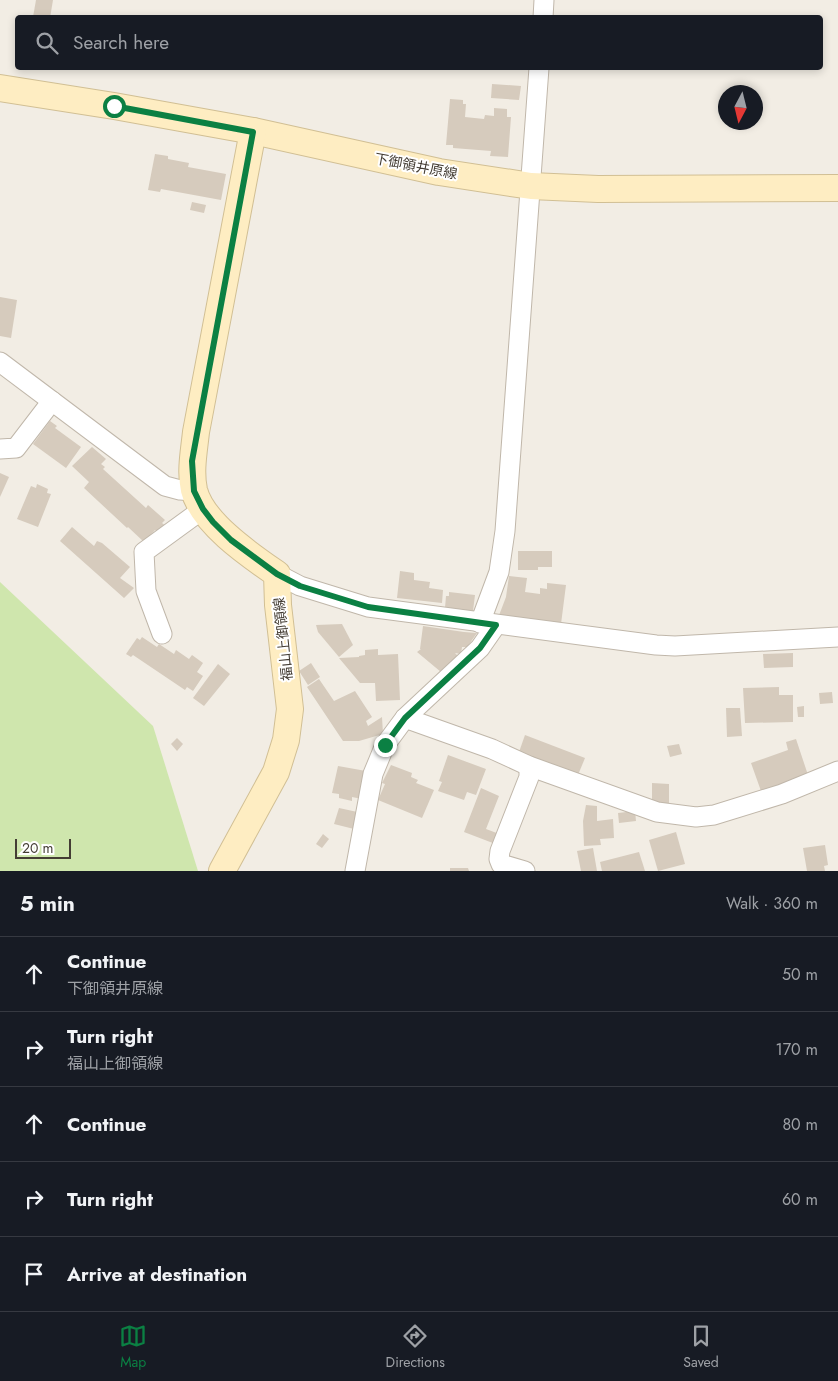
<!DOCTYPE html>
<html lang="en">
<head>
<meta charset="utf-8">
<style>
  body { margin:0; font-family:Jost,"Noto Sans JP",sans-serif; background:#20242c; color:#f1f3f6 }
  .compass { position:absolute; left:718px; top:85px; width:45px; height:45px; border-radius:50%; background:#171b24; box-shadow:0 2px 8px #0003; rotate:187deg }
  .scale { position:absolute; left:15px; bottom:12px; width:56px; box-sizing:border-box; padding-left:5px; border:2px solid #443d34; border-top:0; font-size:14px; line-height:18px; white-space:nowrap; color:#443d34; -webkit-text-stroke:4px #fff; paint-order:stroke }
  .stop { position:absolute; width:15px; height:15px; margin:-11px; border:4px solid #0b8043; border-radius:50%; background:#fff }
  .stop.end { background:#0b8043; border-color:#fff; box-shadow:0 1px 5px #0008 }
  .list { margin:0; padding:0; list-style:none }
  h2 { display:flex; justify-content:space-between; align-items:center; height:65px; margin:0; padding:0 20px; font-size:21px }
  h2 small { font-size:16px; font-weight:400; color:#9ea1a6 }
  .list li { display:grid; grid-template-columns:32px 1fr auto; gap:15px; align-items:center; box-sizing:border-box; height:75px; padding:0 20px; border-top:1px solid #363941 }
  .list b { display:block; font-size:19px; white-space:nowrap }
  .list p { margin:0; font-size:16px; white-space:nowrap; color:#9ea1a6 }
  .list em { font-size:16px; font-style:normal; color:#9ea1a6 }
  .icon { flex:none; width:28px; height:28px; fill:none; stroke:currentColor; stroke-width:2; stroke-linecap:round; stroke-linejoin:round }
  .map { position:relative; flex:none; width:838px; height:871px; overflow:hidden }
  .search { position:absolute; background:#171b24; box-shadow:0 2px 8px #0003; left:15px; right:15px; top:15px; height:55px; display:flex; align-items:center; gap:12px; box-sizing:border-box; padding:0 18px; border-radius:5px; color:#9ea1a6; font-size:19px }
  .sheet { height:440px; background:#171b24 }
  nav { display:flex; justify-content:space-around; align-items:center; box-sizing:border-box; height:70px; border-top:1px solid #363941; background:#171b24; font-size:14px; color:#9ea1a6 }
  nav a { display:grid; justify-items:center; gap:2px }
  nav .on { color:#0b8043 }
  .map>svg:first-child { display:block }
  .green { fill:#cfe6ad }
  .building { fill:#d6cbbd }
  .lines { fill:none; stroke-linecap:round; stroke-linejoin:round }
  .street-casing { stroke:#c0b7aa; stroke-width:21 }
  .secondary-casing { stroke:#d1bf94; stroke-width:28 }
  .street { stroke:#fff; stroke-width:19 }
  .secondary { stroke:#feedc2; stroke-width:26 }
  .route { stroke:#0b8043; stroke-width:6 }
  .labels { text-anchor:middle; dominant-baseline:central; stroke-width:4; stroke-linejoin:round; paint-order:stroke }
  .street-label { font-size:14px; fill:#443d34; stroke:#fff }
</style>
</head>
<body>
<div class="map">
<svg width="838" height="871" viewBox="0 0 838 871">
  <rect width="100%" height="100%" fill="#f2ede4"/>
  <!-- green -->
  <path class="green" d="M0 582 153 726 198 871H0Z"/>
  <!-- building -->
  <g class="building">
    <path d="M36 0H53L50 18 33 17Z"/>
    <path d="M492 84 521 86 519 100 491 98Z"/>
    <path d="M450 99 463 100V104H466L465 117 484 119 485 115 494 116V108L507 109V117H511L508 157 490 156 491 151 453 148V145H446Z"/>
    <path d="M155 154 168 156V159L189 163 188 167 226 174 221 200 161 189 160 192 148 190Z"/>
    <path d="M192 202 206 205 204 213 190 210Z"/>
    <path d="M0 297 17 300 11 338 0 336Z"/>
    <path d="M50 421 57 426 55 428 81 447 66 468 33 444Z"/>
    <path d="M92 447 106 459 101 464 105 467 103 469 146 508 148 505 165 520 162 523 167 527 160 534 155 530 144 542 128 527 127 528 84 488 89 482 72 466Z"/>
    <path d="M0 473 9 477 0 497Z"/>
    <path d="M37 484 48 489 47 493 51 494 38 527 17 519 31 486 36 488Z"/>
    <path d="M72 527 94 546 97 541 102 543 130 567 120 578 134 588 124 598 60 541Z"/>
    <path d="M518 551H552V567H538V570H518Z"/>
    <path d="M400 571 414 573V580L430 582 429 588 443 590 442 603 397 598Z"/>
    <path d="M509 576 527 578 525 592 540 594V588L547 589V583L566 585 561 624 498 618 506 597Z"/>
    <path d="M449 592 475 595 473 611 445 608 446 596H449Z"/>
    <path d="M342 624 353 645 339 657 318 632 316 625Z"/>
    <path d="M423 626 464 632 477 633 467 647H462L461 654 455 653 458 656 441 672 417 652 421 649H420Z"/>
    <path d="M142 637 157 647 159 644 174 654 176 650 189 659 192 655 203 663 197 672 203 676 193 691 187 687 185 690 133 655 131 657 126 654 137 638 140 640Z"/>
    <path d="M378 649V655L398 654 400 700 376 701 375 683H360L339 658 359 657V656L365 655V650Z"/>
    <path d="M793 653V667L764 668 763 654Z"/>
    <path d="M311 663 320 677 308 685 299 671Z"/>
    <path d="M218 664 230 674 204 706 193 698Z"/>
    <path d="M319 679 334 701 355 691 372 717 366 721 368 726 382 717 383 734 359 741H343L307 687Z"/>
    <path d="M779 687V695H793V722L745 723 743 688Z"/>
    <path d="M832 692 833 703 820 704 819 693Z"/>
    <path d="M804 706V717H798L797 707Z"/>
    <path d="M726 708H740L742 736 727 737Z"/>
    <path d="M525 735 585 758 578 775 519 752Z"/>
    <path d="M177 738 183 744 177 751 171 744Z"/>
    <path d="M796 739 808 775 761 791 751 763 788 750 786 742Z"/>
    <path d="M679 744 682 754 670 757 667 746Z"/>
    <path d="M448 755 486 769 476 795 467 792 464 800 438 791 442 782 439 781Z"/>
    <path d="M391 765 412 773 411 777 418 780 416 783 434 790 422 818 378 800 385 784 382 783Z"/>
    <path d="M338 766 366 771 362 799 352 797V801L339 798V794L332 793Z"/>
    <path d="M652 783 669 784V805L652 804Z"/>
    <path d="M481 788 499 796 486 829 502 835 498 845 464 832Z"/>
    <path d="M586 805 597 806V821L613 819 614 838 600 839 601 845 584 846 583 821Z"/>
    <path d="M339 808 362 813 358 830 334 824Z"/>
    <path d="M635 811 636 821 619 823 618 813Z"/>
    <path d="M676 832 685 864 658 871 649 840Z"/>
    <path d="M323 834 329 839 322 848 316 844Z"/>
    <path d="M825 845 828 865 824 866 825 871H807L803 848Z"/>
    <path d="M593 848 597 871H581L577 851Z"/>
    <path d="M639 852 645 871H602L600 862Z"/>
    <path d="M450 868H468L469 871H450Z"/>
  </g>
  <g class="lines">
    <!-- street casing -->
    <g class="street-casing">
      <g id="street">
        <path d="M543 18 544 0"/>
        <path d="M0 362 165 486 180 490 194 491"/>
        <path d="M0 449 16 448 52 401"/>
        <path d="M277 574 300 586 368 607 656 645 675 646 838 637"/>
        <path d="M480 623 499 572 505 531 539 68"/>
        <path d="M162 634 146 591 144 552 203 509"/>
        <path d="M405 718 492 749 529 766 657 812 696 817 714 815 782 794 838 771"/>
        <path d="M355 871 373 774 385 745 405 718 480 648 496 625"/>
        <path d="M525 871 501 864 499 859 500 851 529 777V766"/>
      </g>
    </g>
    <!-- secondary casing -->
    <g class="secondary-casing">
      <g id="secondary">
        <path d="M0 88 114 106 253 131 439 172 531 186 598 189 838 188"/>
        <path d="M222 871 276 772 286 740 290 709 278 605 277 574C251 556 202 523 194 490 190 471 194 451 196 432L253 131"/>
      </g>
    </g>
    <!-- street -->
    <use href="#street" class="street"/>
    <!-- secondary -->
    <use href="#secondary" class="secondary"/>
  </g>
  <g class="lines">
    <!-- route -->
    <path class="route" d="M114 106 253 132 192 461 194 491 203 509 213 522 231 540 277 574 300 586 368 607 496 625 480 648 405 718 385 745"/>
  </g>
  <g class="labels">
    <!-- street labels -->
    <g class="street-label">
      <text transform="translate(416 166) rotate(11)">下御領井原線</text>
      <text transform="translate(283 639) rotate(-96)">福山上御領線</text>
    </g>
  </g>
</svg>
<svg class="compass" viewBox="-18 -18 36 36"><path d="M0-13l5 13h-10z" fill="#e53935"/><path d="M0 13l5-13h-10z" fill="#9ea1a6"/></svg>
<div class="scale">20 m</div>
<div class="stop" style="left:114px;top:106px"></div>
<div class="stop end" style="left:385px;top:745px"></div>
<div class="search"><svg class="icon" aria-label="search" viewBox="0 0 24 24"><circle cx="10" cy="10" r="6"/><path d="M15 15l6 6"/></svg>Search here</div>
</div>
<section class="sheet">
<h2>5 min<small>Walk · 360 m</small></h2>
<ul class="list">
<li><svg class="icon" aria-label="ahead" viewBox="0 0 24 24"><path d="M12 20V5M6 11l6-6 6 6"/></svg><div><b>Continue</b><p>下御領井原線</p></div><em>50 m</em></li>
<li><svg class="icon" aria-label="right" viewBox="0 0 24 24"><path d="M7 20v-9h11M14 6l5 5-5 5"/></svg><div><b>Turn right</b><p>福山上御領線</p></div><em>170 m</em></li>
<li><svg class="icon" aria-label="ahead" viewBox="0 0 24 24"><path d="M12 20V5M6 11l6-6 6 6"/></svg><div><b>Continue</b></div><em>80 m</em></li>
<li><svg class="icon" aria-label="right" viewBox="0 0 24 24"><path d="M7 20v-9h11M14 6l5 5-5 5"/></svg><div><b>Turn right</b></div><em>60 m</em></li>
<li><svg class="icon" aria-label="arrive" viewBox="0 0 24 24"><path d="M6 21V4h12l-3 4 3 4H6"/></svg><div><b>Arrive at destination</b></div></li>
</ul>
</section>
<nav>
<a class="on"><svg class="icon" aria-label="map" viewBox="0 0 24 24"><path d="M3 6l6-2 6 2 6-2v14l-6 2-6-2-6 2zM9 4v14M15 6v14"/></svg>Map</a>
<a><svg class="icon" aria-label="directions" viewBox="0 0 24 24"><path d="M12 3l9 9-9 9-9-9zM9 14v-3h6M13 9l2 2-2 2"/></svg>Directions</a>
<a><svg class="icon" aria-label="saved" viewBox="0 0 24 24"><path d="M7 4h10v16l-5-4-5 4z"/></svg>Saved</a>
</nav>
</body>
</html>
